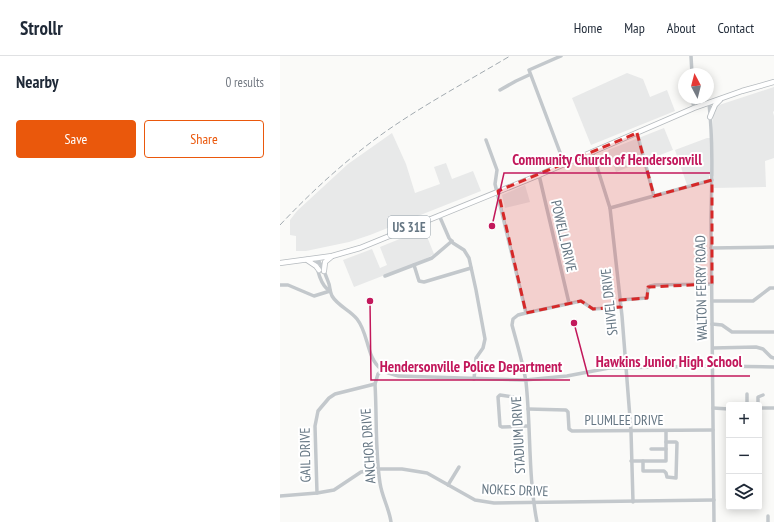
<!DOCTYPE html>
<html lang="en">
<head>
<meta charset="utf-8">
<style>
  body { margin:0; font-family:"PT Sans Narrow",sans-serif; background:#f6f6f7; color:#1f2937 }
  .controls { position:absolute; right:12px; bottom:12px; display:grid; overflow:hidden; border-radius:4px; box-shadow:0 2px 10px #0003 }
  .controls button { width:36px; height:36px; display:grid; place-items:center; padding:0; border:0; border-bottom:1px solid #e0e1e3; background:#fff; color:#1f2937; font:20px sans-serif }
  .compass { position:absolute; left:398px; top:12px; width:36px; height:36px; border-radius:50%; background:#fff; box-shadow:0 2px 10px #0003; rotate:353deg }
  .list { margin:0; padding:0; list-style:none }
  h2 { display:flex; justify-content:space-between; align-items:center; height:52px; margin:0; padding:0 16px; font-size:17px }
  h2 small { font-size:13px; font-weight:400; color:#747a83 }
  .actions { display:flex; gap:8px; padding:12px 16px }
  .actions a { flex:1; padding:9px 0; border:1px solid #ea580c; border-radius:4px; text-align:center; font-size:14px; color:#ea580c }
  .actions .main { background:#ea580c; color:#fff }
  .icon { flex:none; width:22px; height:22px; fill:none; stroke:currentColor; stroke-width:2; stroke-linecap:round; stroke-linejoin:round }
  .map { position:relative; flex:none; width:494px; height:466px; overflow:hidden }
  header { display:flex; align-items:center; gap:24px; box-sizing:border-box; height:56px; padding:0 20px; background:#fff; border-bottom:1px solid #e0e1e3 }
  header strong { font-size:19px }
  nav { display:flex; gap:22px; margin-inline-start:auto; font-size:14px }
  main { display:flex }
  aside { flex:1; background:#fff }
  .map>svg:first-child { display:block }
  .built { fill:#e8e9e9 }
  .lines { fill:none; stroke-linecap:round; stroke-linejoin:round }
  .major-casing { stroke:#b5babe; stroke-width:6 }
  .minor { stroke:#c3c8cc; stroke-width:3.5 }
  .major { stroke:#fff; stroke-width:4.5 }
  .rail { stroke:#a2aab0; stroke-width:1; stroke-dasharray:6 3; stroke-linecap:butt }
  .marked { fill:#d62828; fill-opacity:0.2; stroke:#d62828; stroke-width:3; stroke-dasharray:8 5; stroke-linejoin:round }
  .labels { text-anchor:middle; dominant-baseline:central; stroke-width:4; stroke-linejoin:round; paint-order:stroke }
  .shield { fill:#fff; stroke:#939fa8; stroke-width:1 }
  .shield-label { font-size:13px; font-weight:bold; fill:#657683 }
  .street-label { font-size:14px; fill:#657683; stroke:#fff }
  .leader { fill:none; stroke:#c2185b; stroke-width:1.5 }
  .callout-dot { fill:#c2185b; stroke:#fff; stroke-width:1.5 }
  .callout-label { font-size:15px; text-anchor:middle; font-weight:bold; fill:#c2185b; stroke:#fff; stroke-width:4; stroke-linejoin:round; paint-order:stroke }
</style>
</head>
<body>
<header>
<strong>Strollr</strong>
<nav><a>Home</a><a>Map</a><a>About</a><a>Contact</a></nav>
</header>
<main>
<aside>
<h2>Nearby<small>0 results</small></h2>
<ul class="list">
</ul>
<div class="actions"><a class="main">Save</a><a>Share</a></div>
</aside>
<div class="map">
<svg width="494" height="466" viewBox="0 0 494 466">
  <rect width="100%" height="100%" fill="#fafaf8"/>
  <!-- built -->
  <g class="built">
    <path d="M347 17 363 23 370 41 387 34 395 55 311 89 292 42Z"/>
    <path d="M494 31V55L493 56 494 60V102L485 105 486 131 434 132V120H429V123L407 129 395 94 427 82H433V56L436 50Z"/>
    <path d="M384 72 393 94 336 116 328 94Z"/>
    <path d="M112 77 126 108 135 137 160 128 154 111 166 107 172 123 193 115 201 135 90 179 69 186 26 195H16V180L10 179V164L17 155 68 108Z"/>
    <path d="M245 129 250 146 225 152 222 139Z"/>
    <path d="M144 173 154 198 149 201 136 207 74 231 63 204 92 193 100 212 107 209 100 191Z"/>
  </g>
  <g class="lines">
    <!-- major casing -->
    <g class="major-casing">
      <g id="major">
        <path d="M430 61 435 49 440 44"/>
        <path d="M27 204 36 210 39 214"/>
        <path d="M0 207 52 200 80 192 259 119 414 52 462 35 494 26"/>
        <path d="M44 215 45 206 51 201"/>
      </g>
    </g>
    <!-- minor -->
    <g class="minor">
      <path d="M281 0 249 14 284 107"/>
      <path d="M411 0 412 18"/>
      <path d="M220 34 236 25 249 19"/>
      <path d="M412 42 414 52"/>
      <path d="M429 47C433 84 432 124 431 162L434 466"/>
      <path d="M357 77 374 140"/>
      <path d="M206 84 217 114 215 128 246 257"/>
      <path d="M312 95 330 152 342 260 351 375 353 446"/>
      <path d="M259 119 289 247"/>
      <path d="M330 152 432 124"/>
      <path d="M159 159 169 182 173 187 184 194 189 202 196 234 205 283 203 292 196 302 194 323"/>
      <path d="M431 192 494 191"/>
      <path d="M37 203C43 210 46 220 49 228 50 232 50 236 52 240 58 250 70 254 77 263 89 278 86 301 101 313 105 317 113 318 118 320L245 324 287 320 329 312 433 310 494 311"/>
      <path d="M37 203C36 213 41 230 50 235"/>
      <path d="M134 209 139 225 144 226 191 212"/>
      <path d="M105 220 152 202 172 185"/>
      <path d="M0 229H8L34 240 50 235"/>
      <path d="M340 244 367 242 368 233 370 230 375 229 432 228"/>
      <path d="M432 245H473L490 232H494"/>
      <path d="M432 268 442 269 452 276H494"/>
      <path d="M433 292 476 291 483 293 491 301 494 302"/>
      <path d="M102 314 98 318 95 328C97 361 95 395 100 427 102 441 109 452 111 466"/>
      <path d="M467 338V349"/>
      <path d="M478 349V341L483 339"/>
      <path d="M433 352 449 353"/>
      <path d="M479 352H494"/>
      <path d="M248 353 286 354 288 356 289 373 292 375 433 374"/>
      <path d="M235 371 233 341 220 339 218 341 220 370 222 371 248 370"/>
      <path d="M371 393H386"/>
      <path d="M351 405H386V375"/>
      <path d="M363 405V415H384L386 417 387 421 396 422 397 387 396 386H386"/>
      <path d="M168 429 179 411"/>
      <path d="M37 437 35 370 38 355 49 342 55 338 95 328"/>
      <path d="M0 440 37 437 54 434 81 416 97 413H122L147 417 195 444 214 447 434 444"/>
      <path d="M488 460V466"/>
      <path d="M257 466C248 420 251 373 246 326 243 307 237 288 232 269L233 263 238 259 246 257 301 245 313 253 341 251"/>
    </g>
    <!-- major -->
    <use href="#major" class="major"/>
    <!-- rail -->
    <path class="rail" d="M0 169C32 135 67 103 105 76 145 48 188 25 230 0"/>
  </g>
  <!-- marked area -->
  <path class="marked" d="M357 77 374 140 432 124V228L368 231 367 242 340 244 341 251 313 253 301 245 246 257 218 135Z"/>
  <g class="labels">
    <!-- shield labels -->
    <rect class="shield" x="108" y="160" width="42" height="22" rx="3"/>
    <g class="shield-label">
      <text x="129" y="171">US 31E</text>
    </g>
    <!-- street labels -->
    <g class="street-label">
      <text transform="translate(284 180) rotate(77)">POWELL DRIVE</text>
      <text transform="translate(421 232) rotate(-91)">WALTON FERRY ROAD</text>
      <text transform="translate(329 246) rotate(-96)">SHIVEL DRIVE</text>
      <text x="344" y="364">PLUMLEE DRIVE</text>
      <text transform="translate(238 379) rotate(-93)">STADIUM DRIVE</text>
      <text transform="translate(88 390) rotate(-94)">ANCHOR DRIVE</text>
      <text transform="translate(25 399) rotate(-91)">GAIL DRIVE</text>
      <text transform="translate(235 434) rotate(2)">NOKES DRIVE</text>
    </g>
  </g>
  <!-- callouts -->
  <path class="leader" d="M212 170L224 117H430M294 267L308 320H470M90 245L91 324H290"/>
  <g class="callout-dot">
    <circle cx="212" cy="170" r="4"/>
    <circle cx="294" cy="267" r="4"/>
    <circle cx="90" cy="245" r="4"/>
  </g>
  <g class="callout-label">
    <text x="327" y="109">Community Church of Hendersonvill</text>
    <text x="389" y="311">Hawkins Junior High School</text>
    <text x="191" y="316">Hendersonville Police Department</text>
  </g>
</svg>
<div class="controls">
<button>+</button>
<button>−</button>
<button><svg class="icon" aria-label="layers" viewBox="0 0 24 24"><path d="M12 4l9 5-9 5-9-5zM3 14l9 5 9-5"/></svg></button>
</div>
<svg class="compass" viewBox="-18 -18 36 36"><path d="M0-13l5 13h-10z" fill="#e53935"/><path d="M0 13l5-13h-10z" fill="#747a83"/></svg>
</div>
</main>
</body>
</html>
